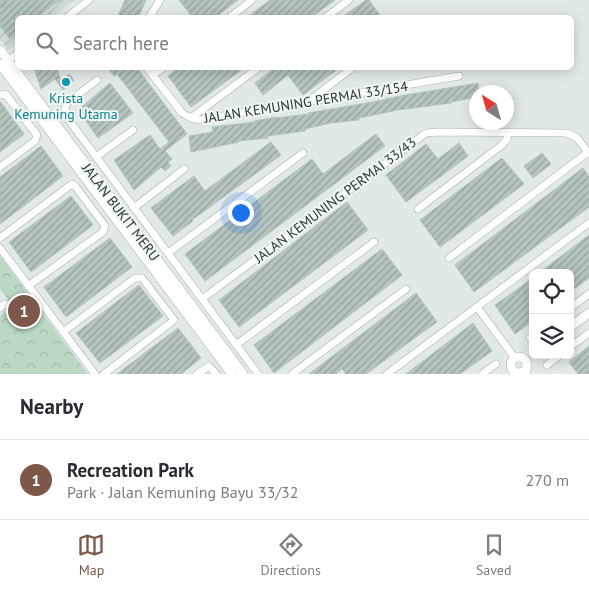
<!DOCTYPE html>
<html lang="en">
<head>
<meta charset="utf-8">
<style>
  body { margin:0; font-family:"PT Sans",sans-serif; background:#f7f7f7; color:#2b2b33 }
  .controls { position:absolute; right:15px; bottom:15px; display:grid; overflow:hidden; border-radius:8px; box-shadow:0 2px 12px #0003 }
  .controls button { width:45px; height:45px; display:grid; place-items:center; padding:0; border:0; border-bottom:1px solid #e1e1e2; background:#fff; color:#2b2b33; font:25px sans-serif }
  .compass { position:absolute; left:469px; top:85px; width:45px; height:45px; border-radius:50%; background:#fff; box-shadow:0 2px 12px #0003; rotate:323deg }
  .you { position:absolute; left:240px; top:212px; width:18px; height:18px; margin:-12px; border:4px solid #fff; border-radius:50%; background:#1a73e8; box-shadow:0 0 0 8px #1a73e833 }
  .badge { display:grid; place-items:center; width:32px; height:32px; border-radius:50%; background:#7d574a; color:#fff; font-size:16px; font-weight:700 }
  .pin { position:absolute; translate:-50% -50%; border:2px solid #fff; box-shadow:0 1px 5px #0006 }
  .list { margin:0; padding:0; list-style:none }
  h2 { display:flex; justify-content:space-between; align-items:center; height:65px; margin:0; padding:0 20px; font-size:21px }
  h2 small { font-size:16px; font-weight:400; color:#7c7c81 }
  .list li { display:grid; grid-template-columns:32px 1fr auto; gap:15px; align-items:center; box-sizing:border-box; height:80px; padding:0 20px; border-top:1px solid #e1e1e2 }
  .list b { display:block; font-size:19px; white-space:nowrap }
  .list p { margin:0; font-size:16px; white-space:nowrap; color:#7c7c81 }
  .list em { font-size:16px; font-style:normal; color:#7c7c81 }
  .icon { flex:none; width:28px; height:28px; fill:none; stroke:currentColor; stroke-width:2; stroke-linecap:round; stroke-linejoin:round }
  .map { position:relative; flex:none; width:589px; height:374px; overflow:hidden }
  .search { position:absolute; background:#fff; box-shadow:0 2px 12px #0003; left:15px; right:15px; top:15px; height:55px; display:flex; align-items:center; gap:12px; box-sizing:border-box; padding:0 18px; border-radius:8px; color:#7c7c81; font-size:19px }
  .sheet { height:145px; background:#fff }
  nav { display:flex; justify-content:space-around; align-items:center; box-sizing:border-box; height:70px; border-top:1px solid #e1e1e2; background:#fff; font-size:14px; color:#7c7c81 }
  nav a { display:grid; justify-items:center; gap:2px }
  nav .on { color:#7d574a }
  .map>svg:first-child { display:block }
  .industrial { fill:url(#industrial-furrows) }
  .park { fill:url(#park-crowns) }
  .building { fill:url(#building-hatch); stroke:#b4c2bd }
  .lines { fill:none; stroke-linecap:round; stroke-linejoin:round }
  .minor-casing { stroke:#a4b0ad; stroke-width:8 }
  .secondary-casing { stroke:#a1b4ae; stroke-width:10 }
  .minor { stroke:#fff; stroke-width:7 }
  .secondary { stroke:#fff; stroke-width:9 }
  .culture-dot { fill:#0f9aa8; stroke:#f1f6f4; stroke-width:2 }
  .labels { text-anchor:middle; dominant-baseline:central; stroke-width:4; stroke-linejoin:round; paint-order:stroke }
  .culture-label { font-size:14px; fill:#0d838f; stroke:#f1f6f4 }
  .street-label { font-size:14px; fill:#233834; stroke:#f1f6f4 }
</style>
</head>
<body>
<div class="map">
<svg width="589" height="374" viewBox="0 0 589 374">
  <defs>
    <pattern id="industrial-furrows" width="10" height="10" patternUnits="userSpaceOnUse" patternTransform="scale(1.25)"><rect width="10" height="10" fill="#cfd9d5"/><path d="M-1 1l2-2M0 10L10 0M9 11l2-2" fill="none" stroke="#b1bbb7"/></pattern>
    <pattern id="park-crowns" width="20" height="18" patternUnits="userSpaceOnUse" patternTransform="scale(1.25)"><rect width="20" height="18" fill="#bcd8c5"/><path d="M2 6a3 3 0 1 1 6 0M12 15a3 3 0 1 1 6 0" fill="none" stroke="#a1baaa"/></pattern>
    <pattern id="building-hatch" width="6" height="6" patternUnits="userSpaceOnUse" patternTransform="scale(1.25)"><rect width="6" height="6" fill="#b6c4bf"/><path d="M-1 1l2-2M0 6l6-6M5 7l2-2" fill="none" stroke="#94a09c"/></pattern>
  </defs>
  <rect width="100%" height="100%" fill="#e1e9e6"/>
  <!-- industrial -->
  <path class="industrial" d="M0 0H75L52 17 18 18 17 43 8 50 0 39Z"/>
  <!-- park -->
  <path class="park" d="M0 256 88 374H0V316L13 306 0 289Z"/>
  <!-- building -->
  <g class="building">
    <path d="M0 0H60L36 18H18V32L9 38 0 26Z"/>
    <path d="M125 0H146L138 18H117Z"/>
    <path d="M179 0H238L217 16 219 18H193Z"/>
    <path d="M270 0H335L310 18H246Z"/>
    <path d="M366 0H369L382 18H341Z"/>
    <path d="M34 68H57L61 81 69 74 74 80 63 90 55 79 41 89Z"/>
    <path d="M108 68H137L187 134 165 151 172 159 168 162 171 166 165 171 161 167 134 190 114 160 150 135 160 149 169 142 117 74 114 76Z"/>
    <path d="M179 68H244L191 107 168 76Z"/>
    <path d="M275 68H339L303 95 288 75 263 95 255 83Z"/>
    <path d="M110 83 133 113 98 138 78 110Z"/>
    <path d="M478 83 479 92H476V97L451 102V103L398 110 359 118V120L331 123 305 129V131L267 136 268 138 239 141V142L191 152 189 136 213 132 212 127 255 122 254 121 277 117V118L308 114V113L373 102 400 96Z"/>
    <path d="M0 101 24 134 0 152Z"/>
    <path d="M376 134 385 146 205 281 185 254 312 159 323 174Z"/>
    <path d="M271 142 281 155 192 220 193 221 173 236 151 208 194 176 205 191Z"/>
    <path d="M459 143 468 156 406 202 386 175 426 144 438 159Z"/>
    <path d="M41 146 63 176 0 224V177Z"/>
    <path d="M542 153 551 164 533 178 524 166Z"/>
    <path d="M502 158 524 184 440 247 420 220Z"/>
    <path d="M583 168 589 177V207L474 292 455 265Z"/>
    <path d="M71 196 93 225 31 272 9 242Z"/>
    <path d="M347 202 368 230 239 327 219 300Z"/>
    <path d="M589 235V278L570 292V273H539Z"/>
    <path d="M110 238 132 267 66 317 44 287Z"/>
    <path d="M382 249 402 275 274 373 254 345Z"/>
    <path d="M533 278V321L515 334 495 305Z"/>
    <path d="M139 285 163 316 100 363 76 333Z"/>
    <path d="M416 293 437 322 416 337 366 374H346L342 369 336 374H309Z"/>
    <path d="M473 323 492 351 460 374H406Z"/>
    <path d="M178 328 201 358 181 374H117Z"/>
    <path d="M589 346V374H578L569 362Z"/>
  </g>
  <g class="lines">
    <!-- minor casing -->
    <g class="minor-casing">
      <g id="minor">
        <path d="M66 18 89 0"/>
        <path d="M149 18 160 0"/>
        <path d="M229 18 252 0"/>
        <path d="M325 18 349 0"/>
        <path d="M4 64 18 53"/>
        <path d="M147 68 182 113 191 118 199 120 459 76"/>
        <path d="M153 75 163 68"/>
        <path d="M97 80 67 103 65 108V115L258 374"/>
        <path d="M0 95 4 94 7 96 37 135 35 141 0 167"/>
        <path d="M309 101 352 68"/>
        <path d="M191 118 258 68"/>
        <path d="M96 157 133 130"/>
        <path d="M134 208 184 169"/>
        <path d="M418 209 502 145 507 139 508 132"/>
        <path d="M0 238 72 184 75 186 105 226 103 232 28 286"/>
        <path d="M0 248 95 374"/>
        <path d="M168 253 303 153"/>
        <path d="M449 258 588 152"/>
        <path d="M202 299 426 133 439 132 567 133 577 138 589 154"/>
        <path d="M477 307 515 358"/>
        <path d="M0 308 5 304"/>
        <path d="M570 308 589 294"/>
        <path d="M63 332 135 278H142L174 320 104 374"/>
        <path d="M530 338 533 336"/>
        <path d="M236 345 374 242"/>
        <path d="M570 347 589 333"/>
        <path d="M547 365 560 355"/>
        <path d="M525 370 527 374"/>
        <path d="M197 374 209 366 216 374"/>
        <path d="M292 374 406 289"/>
        <path d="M387 374 589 223"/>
        <path d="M482 374 496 364"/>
      </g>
    </g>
    <!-- secondary casing -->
    <g class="secondary-casing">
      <g id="secondary">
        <path d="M0 50 243 374"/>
        <path d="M0 64 232 374"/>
        <path d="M570 327 589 313"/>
        <circle cx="519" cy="365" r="8"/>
      </g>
    </g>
    <!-- minor -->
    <use href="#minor" class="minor"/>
    <!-- secondary -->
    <use href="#secondary" class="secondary"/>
  </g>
  <!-- markers -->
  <circle class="culture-dot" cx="66" cy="82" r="5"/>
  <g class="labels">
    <!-- culture labels -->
    <g class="culture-label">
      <text x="66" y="98">Krista<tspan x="66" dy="16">Kemuning Utama</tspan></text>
    </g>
    <!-- street labels -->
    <g class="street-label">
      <text transform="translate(306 102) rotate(-9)">JALAN KEMUNING PERMAI 33/154</text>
      <text transform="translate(335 200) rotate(-37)">JALAN KEMUNING PERMAI 33/43</text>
      <text transform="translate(121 212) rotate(53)">JALAN BUKIT MERU</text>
    </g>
  </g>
</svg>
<div class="controls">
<button><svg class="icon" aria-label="locate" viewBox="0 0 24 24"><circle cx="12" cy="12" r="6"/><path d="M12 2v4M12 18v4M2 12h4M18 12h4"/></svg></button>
<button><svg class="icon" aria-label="layers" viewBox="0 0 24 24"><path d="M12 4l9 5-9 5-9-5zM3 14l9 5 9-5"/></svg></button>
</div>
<svg class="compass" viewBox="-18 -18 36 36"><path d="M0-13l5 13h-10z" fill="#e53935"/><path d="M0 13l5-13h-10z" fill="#7c7c81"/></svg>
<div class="you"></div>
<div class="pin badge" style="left:24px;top:311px">1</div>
<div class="search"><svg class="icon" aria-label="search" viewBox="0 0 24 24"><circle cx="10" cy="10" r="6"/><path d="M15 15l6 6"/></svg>Search here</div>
</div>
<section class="sheet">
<h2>Nearby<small></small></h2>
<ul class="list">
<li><span class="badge">1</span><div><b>Recreation Park</b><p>Park · Jalan Kemuning Bayu 33/32</p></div><em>270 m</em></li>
</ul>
</section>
<nav>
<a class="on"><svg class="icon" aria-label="map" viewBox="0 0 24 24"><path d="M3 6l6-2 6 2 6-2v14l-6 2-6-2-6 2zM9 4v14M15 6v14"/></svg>Map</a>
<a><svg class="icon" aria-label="directions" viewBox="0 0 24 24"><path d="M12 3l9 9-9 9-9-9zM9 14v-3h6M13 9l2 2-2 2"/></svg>Directions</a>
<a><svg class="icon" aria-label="saved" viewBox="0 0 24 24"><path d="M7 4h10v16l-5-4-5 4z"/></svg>Saved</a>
</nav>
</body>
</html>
